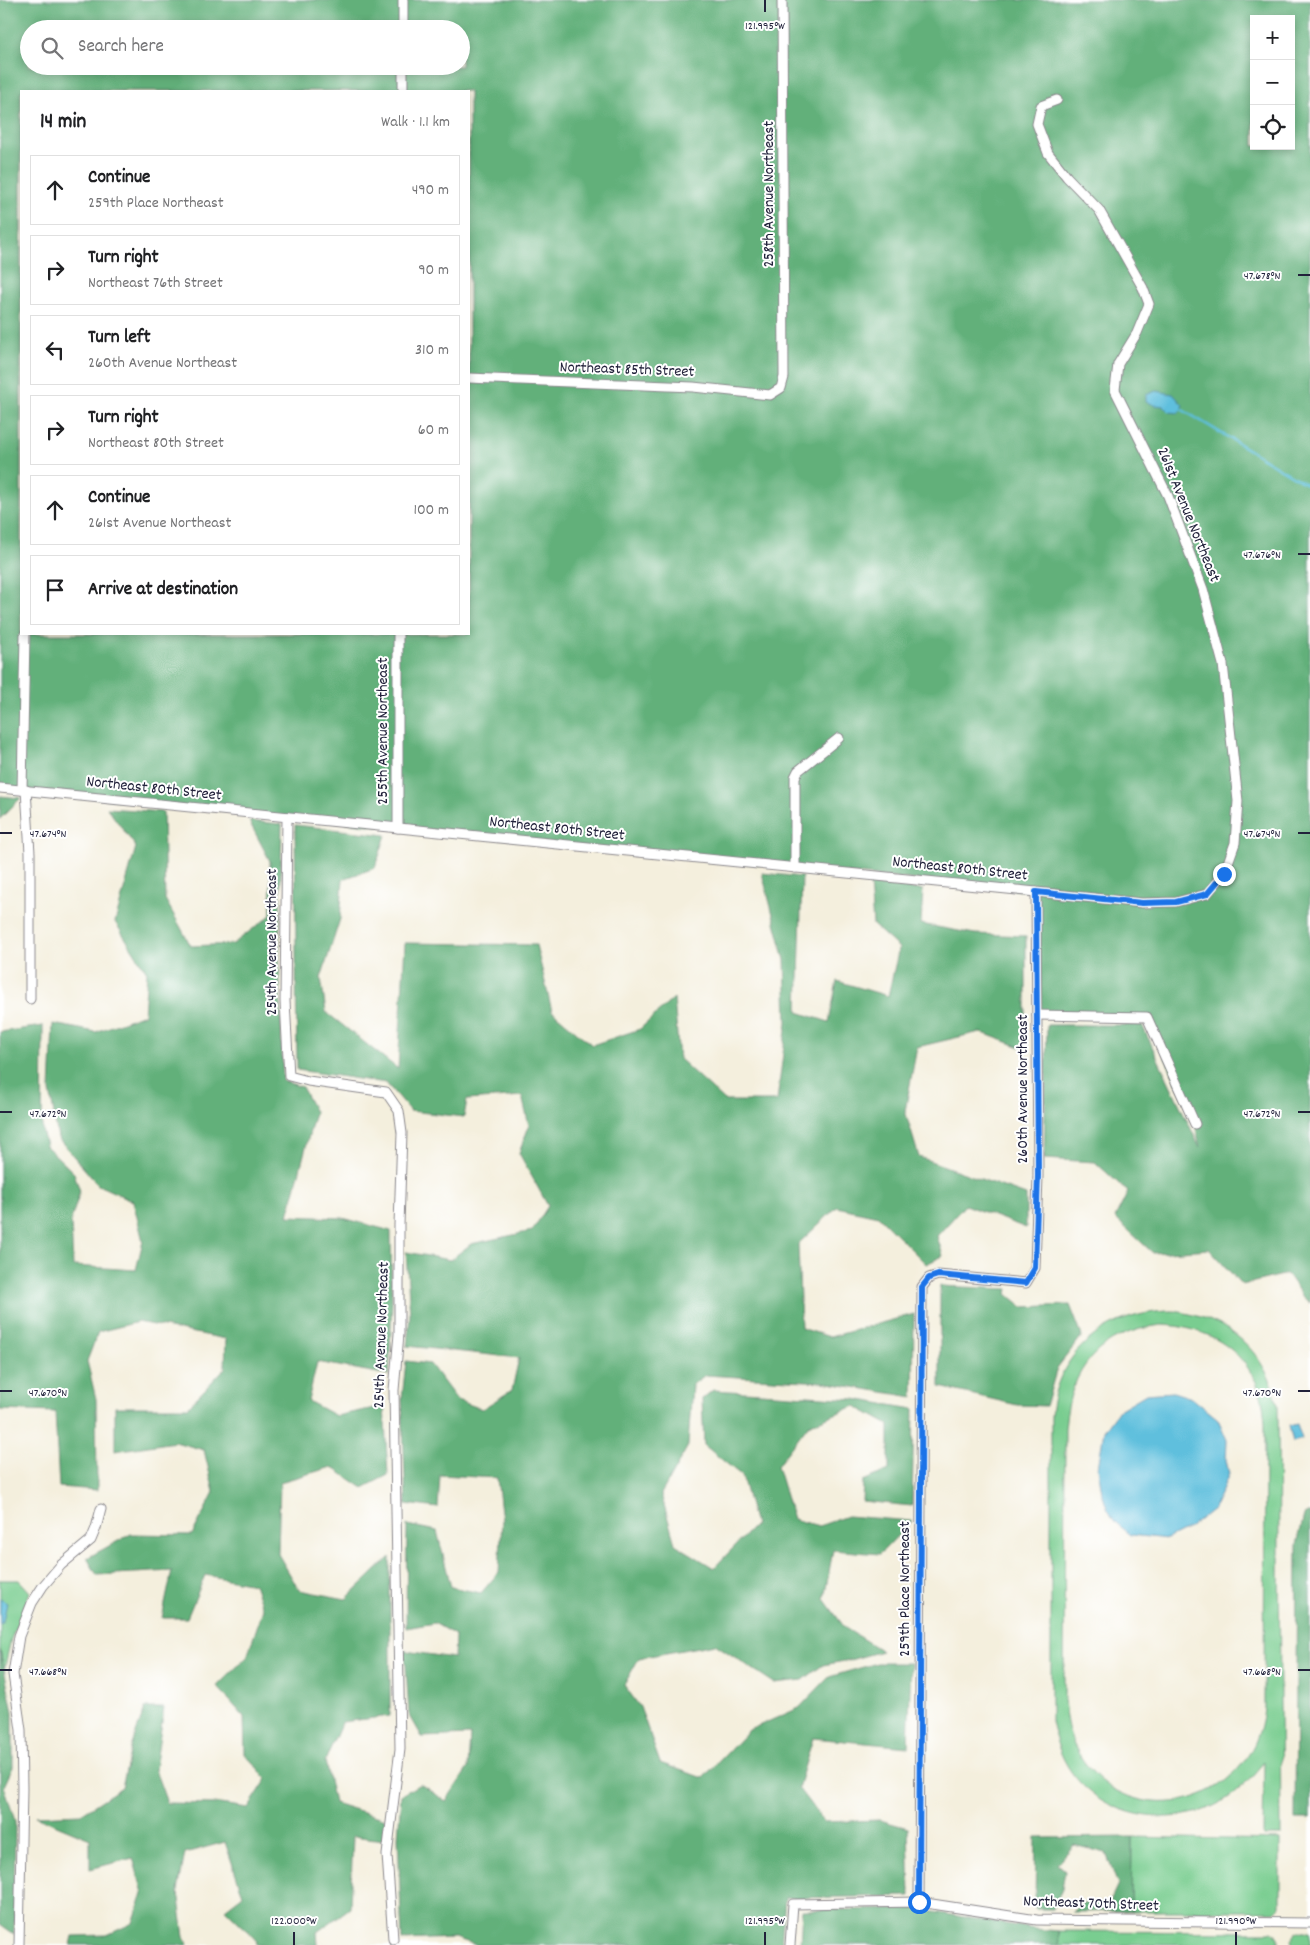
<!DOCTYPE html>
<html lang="en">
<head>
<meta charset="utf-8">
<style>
  body { margin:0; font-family:Dekko,sans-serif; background:#f6f6f6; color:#202124 }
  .controls { position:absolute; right:15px; top:15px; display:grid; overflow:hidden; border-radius:0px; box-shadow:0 2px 8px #0003 }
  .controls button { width:45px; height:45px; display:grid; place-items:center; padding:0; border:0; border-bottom:1px solid #e0e0e0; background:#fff; color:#202124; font:25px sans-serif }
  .stop { position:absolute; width:15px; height:15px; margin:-11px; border:4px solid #1a73e8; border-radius:50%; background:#fff }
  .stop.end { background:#1a73e8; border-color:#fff; box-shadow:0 1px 5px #0008 }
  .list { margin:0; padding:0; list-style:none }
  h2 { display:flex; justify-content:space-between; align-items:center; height:65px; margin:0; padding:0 20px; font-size:21px }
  h2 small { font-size:16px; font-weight:400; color:#757577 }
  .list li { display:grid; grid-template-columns:32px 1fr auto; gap:15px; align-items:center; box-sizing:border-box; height:70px; margin:0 10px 10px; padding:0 10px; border:1px solid #e0e0e0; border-radius:0px }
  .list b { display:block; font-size:19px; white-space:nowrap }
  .list p { margin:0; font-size:16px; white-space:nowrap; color:#757577 }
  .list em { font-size:16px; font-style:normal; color:#757577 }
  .icon { flex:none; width:28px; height:28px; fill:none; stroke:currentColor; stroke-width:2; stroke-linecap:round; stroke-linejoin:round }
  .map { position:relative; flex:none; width:1310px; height:1945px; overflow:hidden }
  .search { position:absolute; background:#fff; box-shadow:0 2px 8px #0003; left:20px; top:20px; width:450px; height:55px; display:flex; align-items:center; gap:12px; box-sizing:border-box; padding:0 18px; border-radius:28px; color:#757577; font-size:19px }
  .panel { position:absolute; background:#fff; box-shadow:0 2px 8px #0003; left:20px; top:90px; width:450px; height:545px; border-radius:0px }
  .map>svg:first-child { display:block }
  .green { fill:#79cd90; stroke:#4e7866; fill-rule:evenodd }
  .forest { fill:#62b07a; stroke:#42695a; fill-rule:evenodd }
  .water { fill:#5fbfdd; stroke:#40708c }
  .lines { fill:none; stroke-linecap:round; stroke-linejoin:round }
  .stream { stroke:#5fbfdd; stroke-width:2.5 }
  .minor-casing { stroke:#8b888c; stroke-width:11 }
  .minor { stroke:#fff; stroke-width:9 }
  .route { stroke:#1a73e8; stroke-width:6 }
  .ticks { fill:none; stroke:#22223b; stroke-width:2 }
  .labels { text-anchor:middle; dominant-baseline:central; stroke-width:4; stroke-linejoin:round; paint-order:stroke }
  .street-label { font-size:16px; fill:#22223b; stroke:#fff }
  .ticks-label { font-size:12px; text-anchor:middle; fill:#22223b; stroke:#fff; stroke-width:4; stroke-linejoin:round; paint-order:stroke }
</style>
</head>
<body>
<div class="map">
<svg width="1310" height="1945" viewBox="0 0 1310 1945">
  <rect width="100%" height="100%" fill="#fff"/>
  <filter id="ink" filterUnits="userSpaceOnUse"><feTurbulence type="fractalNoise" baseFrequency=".02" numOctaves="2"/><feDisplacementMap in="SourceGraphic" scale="10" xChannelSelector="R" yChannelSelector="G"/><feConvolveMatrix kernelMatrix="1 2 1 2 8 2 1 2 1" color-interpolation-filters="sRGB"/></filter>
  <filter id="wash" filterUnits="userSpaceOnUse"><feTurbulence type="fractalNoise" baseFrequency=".0096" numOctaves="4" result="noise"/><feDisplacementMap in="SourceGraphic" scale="20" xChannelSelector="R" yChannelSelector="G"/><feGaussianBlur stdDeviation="1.12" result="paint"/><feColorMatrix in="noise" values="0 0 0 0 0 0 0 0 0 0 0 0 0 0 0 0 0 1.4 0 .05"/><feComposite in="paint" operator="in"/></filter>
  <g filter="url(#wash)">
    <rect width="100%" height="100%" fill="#f4efdd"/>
    <!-- green -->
    <g class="green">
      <path d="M1173 1311C1229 1318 1265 1350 1278 1405L1281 1836H1263L1264 1762C1251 1777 1240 1791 1223 1801 1175 1830 1106 1819 1072 1773 1061 1758 1055 1739 1051 1721V1417C1055 1351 1109 1311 1173 1311ZM1161 1325C1204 1326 1243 1347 1259 1389 1263 1400 1264 1412 1265 1423L1264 1708C1254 1811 1120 1839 1074 1745 1067 1730 1065 1713 1064 1697L1065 1428C1070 1367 1100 1333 1161 1325Z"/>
      <path d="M0 1580H19L30 1592 11 1639 4 1670 0 1650Z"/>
      <path d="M1132 1837 1280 1840V1906L1275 1911H1131Z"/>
      <path d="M1058 1931 1272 1932 1279 1938V1945H1059Z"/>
      <path d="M1298 1932H1310V1945H1292V1940Z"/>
    </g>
    <!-- forest -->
    <g class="forest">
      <path d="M0 0H1310V1303L1303 1297 1287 1274 1242 1285 1209 1249 1153 1253 1115 1218 1128 1192 1095 1162 1044 1159 1047 1025H1142L1200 1148 1195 1124 1147 1017 1037 1015 1036 892 0 788ZM1254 19H1291V146H1254ZM29 29H461V66H29ZM21 91H469V634H21Z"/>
      <path d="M0 796 21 798 0 819Z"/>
      <path d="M107 808 163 812 165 899 191 946 233 944 271 915 270 861 249 821 282 824 279 956 283 1081 302 1087 315 1112 288 1216 343 1218 391 1231 392 1303 389 1375 317 1362 308 1401 336 1416 384 1406 388 1475 363 1488 332 1467 280 1482 278 1554 299 1590 346 1599 390 1557V1716L342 1722 325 1761 334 1803 385 1819 383 1840 353 1836 350 1908 317 1932 318 1945H257L256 1939 225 1909 243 1895 225 1842 185 1853 178 1891 184 1937 189 1945H71L73 1936 107 1935 133 1923 143 1893 133 1858 90 1869V1839L35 1816 81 1814 122 1787 132 1744 145 1708H164L155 1770 167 1803 220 1804 248 1808 267 1779 245 1754 244 1717 217 1686 247 1657 263 1609 254 1584 205 1575 187 1618H162L172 1571 97 1575 87 1558 131 1534 192 1535 214 1492 204 1450 175 1442 115 1451V1407H188L225 1368 226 1339 138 1322 98 1332 87 1361 96 1399 97 1490 59 1487 55 1412 0 1410V1032L43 1026 42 1130 46 1146 74 1173 80 1191 71 1220 73 1266 136 1270 143 1241 133 1201 98 1185 58 1138 50 1091 53 1024 96 1032 144 1014 147 972 115 922 136 847Z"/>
      <path d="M295 825 386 835 375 868 343 879 340 919 321 978 326 1012 398 1069 405 943 536 945 552 1011 592 1045 640 1029 674 998 679 1059 725 1101H777L787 1022 785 960 762 873 802 877 798 1012 829 1022 837 981 888 996 899 948 873 925 870 884 923 890 921 924 975 934 1026 936V1049L980 1032 917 1047 905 1111 919 1157 1026 1195V1228L965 1205 937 1236 943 1256 926 1264 878 1216 837 1207 798 1244 801 1328 830 1337 914 1314 913 1397 823 1382 705 1375 692 1385 688 1446 661 1494 675 1544 714 1568 755 1525 742 1476 704 1445 702 1399 713 1390 854 1399 914 1409 912 1506 862 1501 863 1481 889 1470V1425L855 1406 808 1425 777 1466 793 1519 819 1526 847 1516 912 1521 880 1554 833 1550 824 1599 845 1628 882 1651 850 1660 823 1665 803 1680 774 1683 715 1644 639 1658 624 1685 640 1707 660 1763 703 1778 749 1730 799 1708 829 1677 877 1663H911L908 1747 813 1738 798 1788 824 1822 880 1820 908 1828 910 1896 785 1898 781 1945H476L455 1938 402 1940 398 1837 401 1795 420 1784 446 1801 468 1768 470 1735 422 1737 409 1714 405 1651 454 1658 455 1635 434 1623 406 1628 407 1525 437 1531 451 1587 481 1593 499 1572 502 1520 497 1478 440 1475 438 1508 406 1504 402 1399 406 1361 430 1364 457 1400 482 1409 512 1390 519 1358 407 1346 410 1315 406 1252 450 1260 471 1244 532 1231 548 1206 519 1153 529 1126 522 1096 467 1100 464 1117 410 1111 386 1083 297 1070Z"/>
      <path d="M940 1286 1008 1289 1007 1294 1023 1307 1070 1305 1082 1336 1057 1368 1046 1406 1017 1405 940 1387Z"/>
      <path d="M1310 1512V1819H1295L1297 1545 1304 1515Z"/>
      <path d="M0 1650 13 1712V1767L4 1786 15 1821 14 1935 0 1925Z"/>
      <path d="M1132 1837 1131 1911 1072 1912 1082 1903 1110 1902 1118 1885 1106 1853 1074 1845 1057 1864 1065 1871 1062 1889 1053 1909H1035L1036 1838Z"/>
      <path d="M916 1909 1035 1929 1058 1931 1059 1945H800L802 1910Z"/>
    </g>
    <!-- water -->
    <g class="water">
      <path d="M1156 391 1173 394 1183 405 1179 413 1169 412 1163 406 1154 405 1146 401V395Z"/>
      <path d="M1173 1392 1192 1398 1218 1419 1227 1440 1226 1460 1229 1474 1214 1508 1189 1528 1167 1539 1131 1535 1115 1522 1107 1508 1102 1493 1098 1468 1104 1431 1119 1410 1146 1394Z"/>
      <path d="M1297 1424 1302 1439 1293 1442 1289 1426Z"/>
      <path d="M0 1599 7 1603 3 1621 0 1625Z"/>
    </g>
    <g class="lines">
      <!-- stream -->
      <path class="stream" d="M1181 409 1309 486 1310 489"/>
    </g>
  </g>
  <g filter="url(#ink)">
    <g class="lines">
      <!-- minor casing -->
      <g class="minor-casing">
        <g id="minor">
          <path d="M403 0V29"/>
          <path d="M403 66V91"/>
          <path d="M469 378 693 387 770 395 781 388 784 377 782 0"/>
          <path d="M0 788 1036 892 1142 903 1176 902 1207 894 1224 874 1235 843 1238 801 1223 664 1203 589 1168 496 1115 390 1118 364 1137 333 1149 304 1143 288 1099 210 1067 177 1048 153 1037 124 1041 106 1057 100"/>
          <path d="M22 790 25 634"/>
          <path d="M26 790 30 853V999"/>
          <path d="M287 817 285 1001 289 1076 308 1081 386 1092 399 1111 402 1133 399 1225V1334L394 1390 400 1749 387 1855 393 1939"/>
          <path d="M398 828V634"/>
          <path d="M795 868V777L798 771 839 738"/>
          <path d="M1037 1015 1147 1017 1195 1124"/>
          <path d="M919 1902 922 1287 929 1278 938 1275 1026 1283 1035 1268 1038 1175 1036 892"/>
          <path d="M19 1945 22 1789 21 1730 13 1674 19 1636 32 1603 43 1586 61 1565 91 1540 96 1528 101 1509"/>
          <path d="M790 1945 793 1904 919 1902 1037 1920 1310 1923"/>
        </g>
      </g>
      <!-- minor -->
      <use href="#minor" class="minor"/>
    </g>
  </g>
  <g class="lines" filter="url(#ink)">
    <!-- route -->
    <path class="route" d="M919 1902 922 1287 929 1278 938 1275 1026 1283 1035 1268 1038 1175 1036 892 1142 903 1176 902 1207 894 1224 874"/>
  </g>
  <!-- ticks -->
  <path class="ticks" d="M765 0V12M1298 275H1310M1298 554H1310M0 833H12M1298 833H1310M0 1112H12M1298 1112H1310M0 1391H12M1298 1391H1310M0 1670H12M1298 1670H1310M294 1932V1945M765 1932V1945M1236 1932V1945"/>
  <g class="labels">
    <!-- street labels -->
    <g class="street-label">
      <text transform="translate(769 194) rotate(-90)">258th Avenue Northeast</text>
      <text transform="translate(627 370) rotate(2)">Northeast 85th Street</text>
      <text transform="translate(1188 515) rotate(68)">261st Avenue Northeast</text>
      <text transform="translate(383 731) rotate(-90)">255th Avenue Northeast</text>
      <text transform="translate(154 789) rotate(6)">Northeast 80th Street</text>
      <text transform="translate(557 829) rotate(6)">Northeast 80th Street</text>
      <text transform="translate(960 869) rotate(6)">Northeast 80th Street</text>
      <text transform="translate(272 942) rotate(-90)">254th Avenue Northeast</text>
      <text transform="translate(1023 1089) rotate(-90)">260th Avenue Northeast</text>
      <text transform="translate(382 1335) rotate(-88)">254th Avenue Northeast</text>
      <text transform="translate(905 1589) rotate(-90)">259th Place Northeast</text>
      <text transform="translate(1091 1904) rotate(2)">Northeast 70th Street</text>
    </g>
  </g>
  <g class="ticks-label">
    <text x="765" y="29">121.995°W</text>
    <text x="1262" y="279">47.678°N</text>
    <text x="1262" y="558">47.676°N</text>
    <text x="48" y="837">47.674°N</text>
    <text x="1262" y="837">47.674°N</text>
    <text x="48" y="1117">47.672°N</text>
    <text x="1262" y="1117">47.672°N</text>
    <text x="48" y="1396">47.670°N</text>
    <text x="1262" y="1396">47.670°N</text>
    <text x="48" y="1675">47.668°N</text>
    <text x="1262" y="1675">47.668°N</text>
    <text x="294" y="1924">122.000°W</text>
    <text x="765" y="1924">121.995°W</text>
    <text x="1236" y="1924">121.990°W</text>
  </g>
</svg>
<div class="controls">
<button>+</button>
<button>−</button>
<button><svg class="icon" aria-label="locate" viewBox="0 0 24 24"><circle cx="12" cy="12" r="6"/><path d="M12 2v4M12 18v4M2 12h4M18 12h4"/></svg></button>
</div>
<div class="stop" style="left:919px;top:1902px"></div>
<div class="stop end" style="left:1224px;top:874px"></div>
<div class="search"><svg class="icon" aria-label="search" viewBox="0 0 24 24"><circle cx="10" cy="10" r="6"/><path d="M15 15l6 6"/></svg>Search here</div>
<section class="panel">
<h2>14 min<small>Walk · 1.1 km</small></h2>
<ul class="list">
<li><svg class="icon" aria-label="ahead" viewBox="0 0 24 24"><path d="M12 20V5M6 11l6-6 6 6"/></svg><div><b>Continue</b><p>259th Place Northeast</p></div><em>490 m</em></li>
<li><svg class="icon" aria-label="right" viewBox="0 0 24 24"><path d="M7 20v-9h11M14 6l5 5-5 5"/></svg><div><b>Turn right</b><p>Northeast 76th Street</p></div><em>90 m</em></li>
<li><svg class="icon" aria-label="left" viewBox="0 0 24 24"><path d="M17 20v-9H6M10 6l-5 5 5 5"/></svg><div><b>Turn left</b><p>260th Avenue Northeast</p></div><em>310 m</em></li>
<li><svg class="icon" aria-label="right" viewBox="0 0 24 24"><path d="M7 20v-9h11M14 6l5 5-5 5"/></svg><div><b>Turn right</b><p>Northeast 80th Street</p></div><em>60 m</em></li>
<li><svg class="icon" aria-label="ahead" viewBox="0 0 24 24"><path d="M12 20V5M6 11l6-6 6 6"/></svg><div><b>Continue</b><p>261st Avenue Northeast</p></div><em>100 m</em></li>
<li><svg class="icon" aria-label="arrive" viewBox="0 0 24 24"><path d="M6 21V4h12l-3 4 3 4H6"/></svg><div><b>Arrive at destination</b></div></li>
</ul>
</section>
</div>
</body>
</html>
